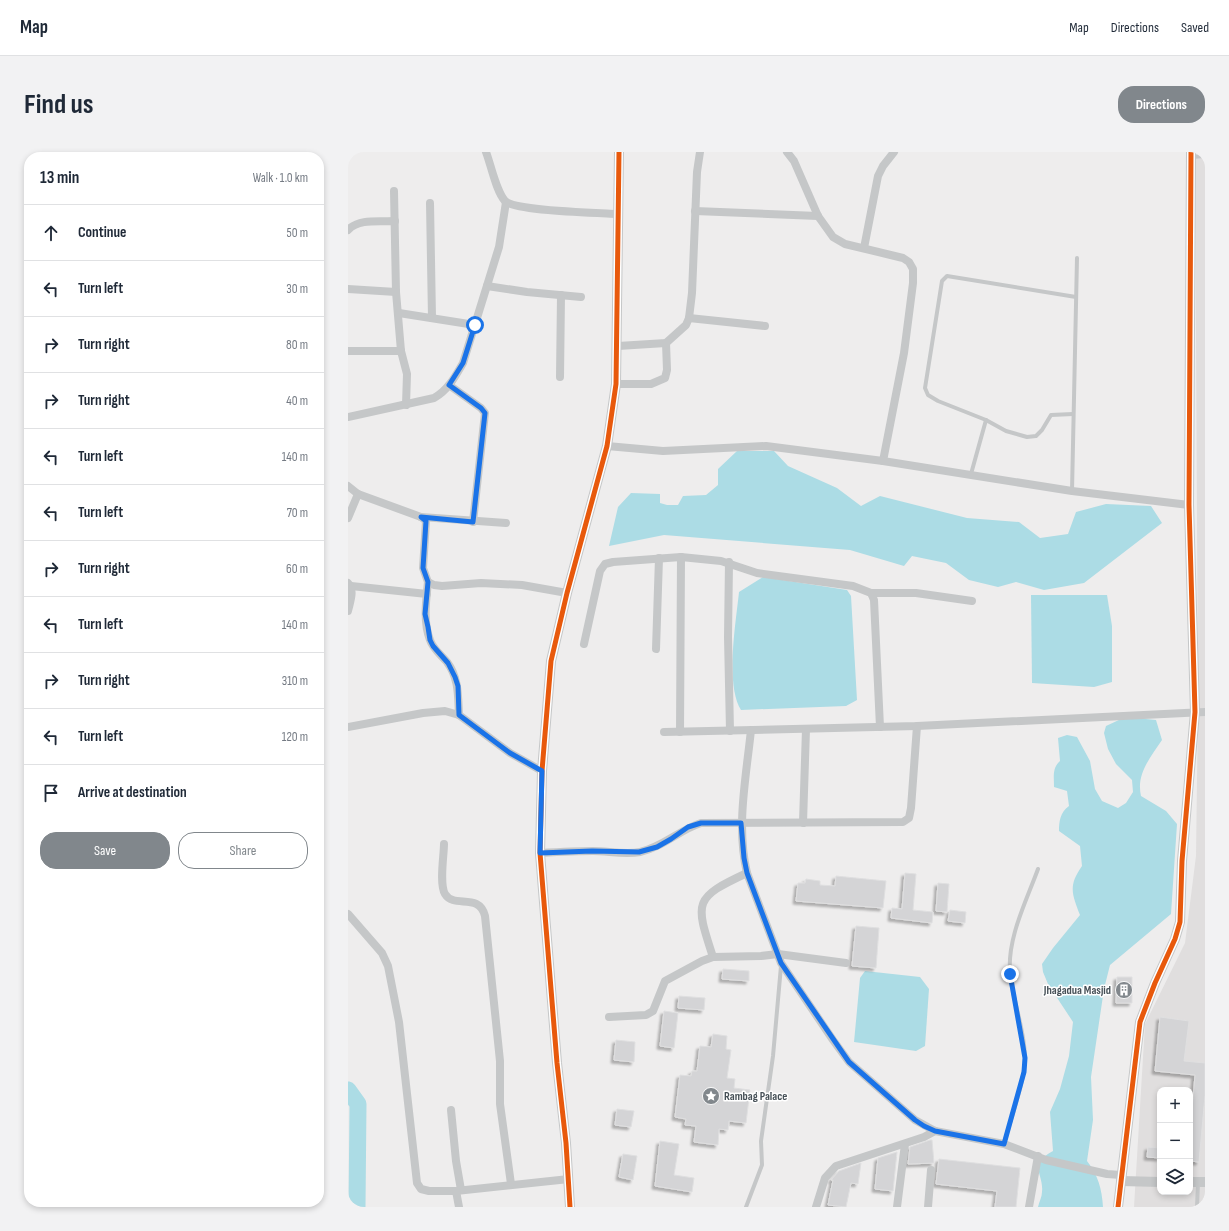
<!DOCTYPE html>
<html lang="en">
<head>
<meta charset="utf-8">
<style>
  body { margin:0; font-family:"Sofia Sans Condensed",sans-serif; background:#f2f2f3; color:#1f2937 }
  .controls { position:absolute; right:12px; bottom:12px; display:grid; overflow:hidden; border-radius:8px; box-shadow:0 2px 6px #0003 }
  .controls button { width:36px; height:36px; display:grid; place-items:center; padding:0; border:0; border-bottom:1px solid #e0e1e3; background:#fff; color:#1f2937; font:20px sans-serif }
  .stop { position:absolute; width:12px; height:12px; margin:-9px; border:3px solid #1a73e8; border-radius:50%; background:#fff }
  .stop.end { background:#1a73e8; border-color:#fff; box-shadow:0 1px 4px #0008 }
  .list { margin:0; padding:0; list-style:none }
  h2 { display:flex; justify-content:space-between; align-items:center; height:52px; margin:0; padding:0 16px; font-size:17px }
  h2 small { font-size:13px; font-weight:400; color:#747a83 }
  .list li { display:grid; grid-template-columns:26px 1fr auto; gap:12px; align-items:center; box-sizing:border-box; height:56px; padding:0 16px; border-top:1px solid #e0e1e3 }
  .list b { display:block; font-size:15px; white-space:nowrap }
  .list em { font-size:13px; font-style:normal; color:#747a83 }
  .actions { display:flex; gap:8px; padding:12px 16px }
  .actions a { flex:1; padding:9px 0; border:1px solid #81878c; border-radius:16px; text-align:center; font-size:14px; color:#81878c }
  .actions .main { background:#81878c; color:#fff }
  .icon { flex:none; width:22px; height:22px; fill:none; stroke:currentColor; stroke-width:2; stroke-linecap:round; stroke-linejoin:round }
  .map { position:relative; flex:none; width:857px; height:1055px; overflow:hidden; border-radius:16px }
  header { display:flex; align-items:center; gap:24px; box-sizing:border-box; height:56px; padding:0 20px; background:#fff; border-bottom:1px solid #e0e1e3 }
  header strong { font-size:19px }
  nav { display:flex; gap:22px; margin-inline-start:auto; font-size:14px }
  .intro { display:flex; align-items:center; justify-content:space-between; box-sizing:border-box; height:96px; padding:0 24px }
  h1 { margin:0; font-size:28px }
  .button { padding:10px 18px; border-radius:16px; background:#81878c; color:#fff; font-size:14px; font-weight:700 }
  main { display:flex; gap:24px; padding:0 24px }
  aside { flex:1; background:#fff; border-radius:16px; box-shadow:0 2px 6px #0003 }
  .map>svg:first-child { display:block }
  .education { fill:#e0dede; fill-rule:evenodd }
  .water { fill:#acdce5 }
  .lines { fill:none; stroke-linecap:round; stroke-linejoin:round }
  .river { stroke:#acdce5; stroke-width:17 }
  .building { fill:#d4d4d6; stroke:#dfdfe0; filter:url(#shadow) }
  .service { stroke:#c5c7c8; stroke-width:4 }
  .minor { stroke:#c5c7c8; stroke-width:8 }
  .tertiary { stroke:#c5c7c8; stroke-width:10 }
  .cycleway-casing { stroke:#fff; stroke-width:8 }
  .cycleway { stroke:#e8590c; stroke-width:5 }
  .route { stroke:#1a73e8; stroke-width:5 }
  .labels { text-anchor:middle; dominant-baseline:central; stroke-width:3; stroke-linejoin:round; paint-order:stroke }
  .poi-label { font-size:12px; font-weight:bold; fill:#465057; stroke:#fff; text-anchor:end }
</style>
</head>
<body>
<header>
<strong>Map</strong>
<nav><a>Map</a><a>Directions</a><a>Saved</a></nav>
</header>
<div class="intro"><h1>Find us</h1><a class="button">Directions</a></div>
<main>
<aside>
<h2>13 min<small>Walk · 1.0 km</small></h2>
<ul class="list">
<li><svg class="icon" aria-label="ahead" viewBox="0 0 24 24"><path d="M12 20V5M6 11l6-6 6 6"/></svg><div><b>Continue</b></div><em>50 m</em></li>
<li><svg class="icon" aria-label="left" viewBox="0 0 24 24"><path d="M17 20v-9H6M10 6l-5 5 5 5"/></svg><div><b>Turn left</b></div><em>30 m</em></li>
<li><svg class="icon" aria-label="right" viewBox="0 0 24 24"><path d="M7 20v-9h11M14 6l5 5-5 5"/></svg><div><b>Turn right</b></div><em>80 m</em></li>
<li><svg class="icon" aria-label="right" viewBox="0 0 24 24"><path d="M7 20v-9h11M14 6l5 5-5 5"/></svg><div><b>Turn right</b></div><em>40 m</em></li>
<li><svg class="icon" aria-label="left" viewBox="0 0 24 24"><path d="M17 20v-9H6M10 6l-5 5 5 5"/></svg><div><b>Turn left</b></div><em>140 m</em></li>
<li><svg class="icon" aria-label="left" viewBox="0 0 24 24"><path d="M17 20v-9H6M10 6l-5 5 5 5"/></svg><div><b>Turn left</b></div><em>70 m</em></li>
<li><svg class="icon" aria-label="right" viewBox="0 0 24 24"><path d="M7 20v-9h11M14 6l5 5-5 5"/></svg><div><b>Turn right</b></div><em>60 m</em></li>
<li><svg class="icon" aria-label="left" viewBox="0 0 24 24"><path d="M17 20v-9H6M10 6l-5 5 5 5"/></svg><div><b>Turn left</b></div><em>140 m</em></li>
<li><svg class="icon" aria-label="right" viewBox="0 0 24 24"><path d="M7 20v-9h11M14 6l5 5-5 5"/></svg><div><b>Turn right</b></div><em>310 m</em></li>
<li><svg class="icon" aria-label="left" viewBox="0 0 24 24"><path d="M17 20v-9H6M10 6l-5 5 5 5"/></svg><div><b>Turn left</b></div><em>120 m</em></li>
<li><svg class="icon" aria-label="arrive" viewBox="0 0 24 24"><path d="M6 21V4h12l-3 4 3 4H6"/></svg><div><b>Arrive at destination</b></div></li>
</ul>
<div class="actions"><a class="main">Save</a><a>Share</a></div>
</aside>
<div class="map">
<svg width="857" height="1055" viewBox="0 0 857 1055">
  <defs>
    <filter id="shadow"><feDropShadow dx="-3" dy="3" stdDeviation="1" flood-color="#0004"/></filter>
  </defs>
  <rect width="100%" height="100%" fill="#eeeded"/>
  <!-- education -->
  <path class="education" d="M847 0H857V1055H786L797 872 837 791 848 704 850 552ZM812 938H842V1040H812Z"/>
  <!-- water -->
  <g class="water">
    <path d="M389 299H426L440 314 489 336 513 354 532 344 619 366 671 370 692 386 720 382 728 360 758 352 803 354 814 371 736 431 696 438 668 430 650 435 621 428 598 411 564 404 556 414 502 398 316 383 261 394 270 355 283 341 312 342V351L319 353H330L335 344 358 343 370 333V317Z"/>
    <path d="M415 425 499 438 503 444 509 548 498 554 393 558C377 533 388 470 391 440Z"/>
    <path d="M683 443H759L764 474V530L746 535 684 531Z"/>
    <path d="M788 566 808 568 814 588C802 606 788 622 793 644L818 659 829 672 823 762 762 813 756 837 743 925 745 968 739 1009C750 1023 754 1037 755 1055H690C691 1050 694 1045 694 1040 696 1021 679 1013 705 999L702 960 712 937 721 904 725 870 700 832 695 820 694 812 705 796 732 763C724 742 720 734 734 714L732 694 711 679C711 670 712 660 721 654L719 639 706 635C706 625 704 616 712 609L710 586 719 583 729 585 742 609 747 637 754 649 770 656 778 651 785 640 784 628 768 612 760 597 756 581 758 574 773 567Z"/>
    <path d="M517 819 572 825 581 837 577 894 568 899 506 890 512 826Z"/>
  </g>
  <g class="lines">
    <!-- river -->
    <path class="river" d="M0 938 10 952 9 1055"/>
  </g>
  <!-- building -->
  <g class="building">
    <path d="M557 721 568 722 565 758 585 760 584 771 543 766 544 756 554 757Z"/>
    <path d="M488 724 538 729 535 756 448 749 450 731H457L458 727 472 729V733L487 734Z"/>
    <path d="M590 731 601 732 599 760 588 759Z"/>
    <path d="M602 758 618 760 617 771 600 769Z"/>
    <path d="M508 774 531 776 528 816 504 814Z"/>
    <path d="M375 817 401 819V829L374 827Z"/>
    <path d="M769 825H784V851H768Z"/>
    <path d="M331 844 357 846 356 858 330 856Z"/>
    <path d="M316 859 330 861 326 896 312 894Z"/>
    <path d="M812 865 841 869 836 909 857 911V943L851 1010 842 1009V982L847 923 807 919Z"/>
    <path d="M365 882 379 884 378 897 383 898 379 926 387 927 386 936 402 938 398 971 381 969 380 978 371 977 370 993 346 990 348 974 337 973 338 967 327 965 332 923 343 924 344 919H349L352 894 363 895Z"/>
    <path d="M268 888 287 890 286 910 266 908Z"/>
    <path d="M269 957 286 959 283 975 267 973Z"/>
    <path d="M582 988H584L586 1011 560 1012 562 995Z"/>
    <path d="M312 989 331 992 326 1023 346 1026 344 1040 307 1034Z"/>
    <path d="M800 995 812 996V1006L799 1005Z"/>
    <path d="M549 1000 545 1039 527 1037 530 1006Z"/>
    <path d="M275 1002 289 1004 285 1028 271 1025Z"/>
    <path d="M591 1007 672 1016 668 1055H647L649 1039 588 1032Z"/>
    <path d="M513 1011 510 1032 503 1031 498 1055 480 1053 485 1028H483L491 1019Z"/>
  </g>
  <g class="lines">
    <!-- service -->
    <g class="service">
      <path d="M843 5 857 4"/>
      <path d="M725 262 703 263 694 278 688 284 679 285 658 279 638 268 590 249 580 243 577 236 594 129 599 124 728 145"/>
      <path d="M623 322 638 268"/>
      <path d="M724 339 729 106"/>
      <path d="M656 992C662 968 677 929 677 906 677 878 665 850 662 822 659 786 678 750 690 717"/>
      <path d="M398 1055 414 1013 413 989 425 904 433 814"/>
      <path d="M849 1055 850 1031"/>
    </g>
    <!-- minor -->
    <g class="minor">
      <path d="M138 0C143 13 148 39 157 49 167 59 250 61 269 62"/>
      <path d="M439 0 446 9 470 64 485 85 497 92 555 106 561 110 565 117V131L556 201 535 309"/>
      <path d="M46 39 48 140 53 199 59 222 58 253"/>
      <path d="M82 51 84 166"/>
      <path d="M347 59 470 64"/>
      <path d="M0 78C11 66 32 70 47 69"/>
      <path d="M516 96 530 24 535 14 546 0"/>
      <path d="M139 134 179 140 233 145"/>
      <path d="M0 137 48 140"/>
      <path d="M51 161 127 173"/>
      <path d="M341 166 417 174"/>
      <path d="M270 194 318 191 338 173 341 166 344 141 349 20 352 0"/>
      <path d="M0 199H53"/>
      <path d="M212 225 213 143"/>
      <path d="M268 232H303L317 226 319 218 318 191"/>
      <path d="M101 233 133 256 137 261 125 370"/>
      <path d="M0 265 86 246C100 238 107 225 115 211L151 95 158 50"/>
      <path d="M259 294 315 299 418 294 535 309 724 339 841 353"/>
      <path d="M0 334 10 342 73 365 78 369 75 416 80 430 86 433 94 434 133 431 174 433 219 441"/>
      <path d="M73 365 158 371"/>
      <path d="M0 366 10 342"/>
      <path d="M381 410 380 485 382 579"/>
      <path d="M80 430C78 449 75 470 82 488 85 497 93 503 99 510 111 526 110 544 111 563"/>
      <path d="M3 434 79 442"/>
      <path d="M523 441H568L624 449"/>
      <path d="M0 459C2 450 7 438 0 431"/>
      <path d="M236 492 252 419 257 412 265 410 333 405 373 409 409 421 505 434 523 441 526 448 532 575"/>
      <path d="M308 497 311 406"/>
      <path d="M0 575 75 561 97 559 111 563 162 601 194 619"/>
      <path d="M403 578C398 626 388 674 399 721L433 811 485 888 501 910 567 968 587 979 656 992 698 1008 759 1022 773 1023"/>
      <path d="M316 580 569 574 857 560"/>
      <path d="M332 580 333 405"/>
      <path d="M455 671 458 577"/>
      <path d="M96 692C96 703 91 732 97 742 106 757 131 740 137 764L152 909V952L163 1032"/>
      <path d="M192 701C210 700 228 699 245 699 260 699 277 703 292 700 315 695 331 678 353 671L555 670 561 666 563 656 569 574"/>
      <path d="M0 762 34 801 40 814 51 870 69 1031 73 1037 81 1039H108L221 1027"/>
      <path d="M365 805C347 750 345 746 399 721"/>
      <path d="M261 865 298 863 305 859 317 829 354 809 365 805 413 804 430 802 498 811"/>
      <path d="M103 958 108 1009 113 1038"/>
      <path d="M108 1039 111 1055"/>
      <path d="M468 1055 477 1026 488 1014 576 985 587 979"/>
      <path d="M549 1055 557 992"/>
      <path d="M580 1055 583 1018"/>
      <path d="M681 1055 690 1004"/>
    </g>
    <!-- tertiary -->
    <g class="tertiary">
      <path d="M773 1029 812 1030"/>
      <path d="M842 1030H857"/>
      <path d="M222 1055 218 991 209 911 192 701 194 619 203 509 219 441 259 294 268 232 271 0"/>
      <path d="M770 1055 792 870 807 831 827 787 832 770 834 709 847 560 841 353 843 0"/>
    </g>
    <!-- cycleway casing -->
    <g class="cycleway-casing">
      <g id="cycleway">
        <path d="M222 1055 218 991 209 911 192 701 194 619 203 509 219 441 259 294 268 232 271 0"/>
        <path d="M770 1055 792 870 807 831 827 787 832 770 834 709 847 560 841 353 843 0"/>
      </g>
    </g>
    <!-- cycleway -->
    <use href="#cycleway" class="cycleway"/>
  </g>
  <g class="lines">
    <!-- route -->
    <path class="route" d="M127 173 115 211 101 233 133 256 137 261 125 370 73 365 78 369 75 416 80 430 77 462 80 475 82 488 85 494 100 511 107 525 110 534 111 563 162 601 194 619 192 701 244 699 291 700 309 695 323 687 340 675 353 671H393L396 706 399 721 433 811 501 910 567 968 576 974 587 979 656 992 676 920 677 906 662 822"/>
  </g>
  <!-- icons -->
  <defs>
    <g id="building-disc" transform="scale(0.9)"><circle r="9.5" fill="#81878c" stroke="#fff"/><path d="M-4-6H4V6H1V3H-1V6H-4ZM-2.5-4.3h1.7v1.8h-1.7ZM.8-4.3h1.7v1.8H.8ZM-2.5-1h1.7V.8h-1.7ZM.8-1h1.7V.8H.8Z" fill="#fff"/></g>
    <g id="sight-disc" transform="scale(0.9)"><circle r="9.5" fill="#81878c" stroke="#fff"/><path d="M0-6L1.8-2.2L6-1.7L2.9 1.2L3.7 5.4L0 3.3L-3.7 5.4L-2.9 1.2L-6-1.7L-1.8-2.2Z" fill="#fff"/></g>
  </defs>
  <g fill-rule="evenodd">
    <use href="#building-disc" x="776" y="838"/>
    <use href="#sight-disc" x="363" y="944"/>
  </g>
  <g class="labels">
    <!-- poi labels -->
    <g class="poi-label">
      <text x="763" y="838">Jhagadua Masjid</text>
      <text x="376" y="944" text-anchor="start">Rambag Palace</text>
    </g>
  </g>
</svg>
<div class="controls">
<button>+</button>
<button>−</button>
<button><svg class="icon" aria-label="layers" viewBox="0 0 24 24"><path d="M12 4l9 5-9 5-9-5zM3 14l9 5 9-5"/></svg></button>
</div>
<div class="stop" style="left:127px;top:173px"></div>
<div class="stop end" style="left:662px;top:822px"></div>
</div>
</main>
</body>
</html>
